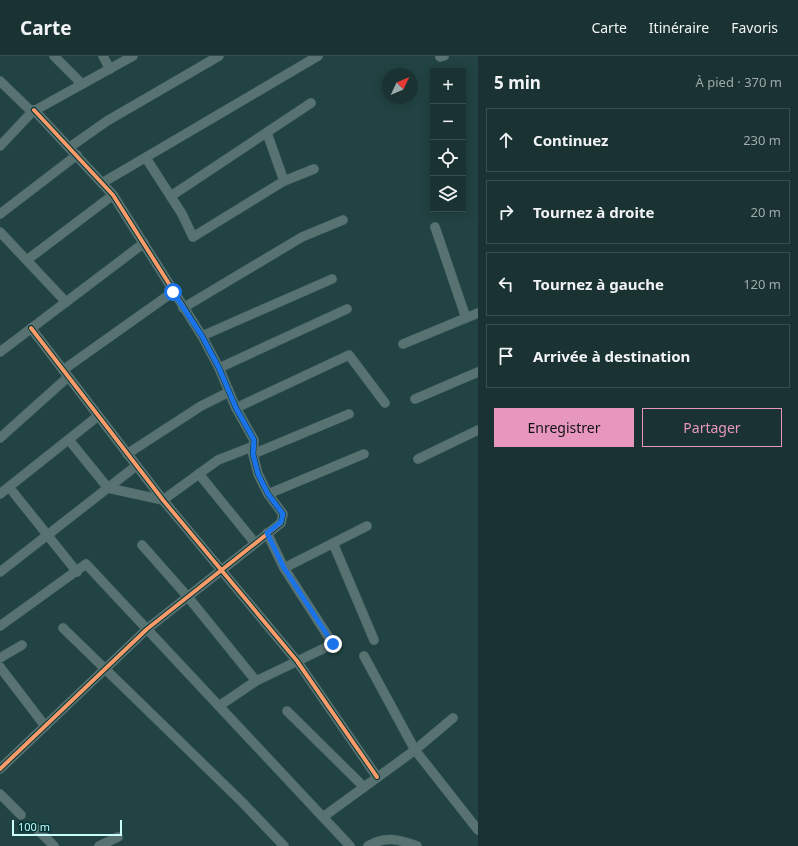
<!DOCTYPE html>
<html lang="fr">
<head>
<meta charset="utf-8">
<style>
  body { margin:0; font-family:"Noto Sans",sans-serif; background:#273e3e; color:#f1f3f6 }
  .controls { position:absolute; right:12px; top:12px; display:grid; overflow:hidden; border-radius:0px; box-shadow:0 2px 10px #0003 }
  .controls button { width:36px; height:36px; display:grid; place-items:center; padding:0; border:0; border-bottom:1px solid #384d4d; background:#1a3232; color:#f1f3f6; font:20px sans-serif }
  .compass { position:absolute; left:382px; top:12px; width:36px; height:36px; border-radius:50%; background:#1a3232; box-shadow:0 2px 10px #0003; rotate:46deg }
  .scale { position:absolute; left:12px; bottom:10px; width:110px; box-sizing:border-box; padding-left:4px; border:2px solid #ccfdfd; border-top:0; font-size:11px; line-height:14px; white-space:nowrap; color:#ccfdfd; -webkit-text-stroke:3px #013435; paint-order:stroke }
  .stop { position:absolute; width:12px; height:12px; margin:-9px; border:3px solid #1a73e8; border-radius:50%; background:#fff }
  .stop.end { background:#1a73e8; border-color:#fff; box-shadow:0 1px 4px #0008 }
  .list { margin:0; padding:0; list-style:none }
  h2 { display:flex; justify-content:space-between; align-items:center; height:52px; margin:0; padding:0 16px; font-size:17px }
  h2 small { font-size:13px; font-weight:400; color:#9faaac }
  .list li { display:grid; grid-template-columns:26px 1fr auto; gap:12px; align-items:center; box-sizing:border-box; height:64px; margin:0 8px 8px; padding:0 8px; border:1px solid #384d4d; border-radius:0px }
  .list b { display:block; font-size:15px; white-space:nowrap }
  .list em { font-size:13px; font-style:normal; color:#9faaac }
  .actions { display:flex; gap:8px; padding:12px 16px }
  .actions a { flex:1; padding:9px 0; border:1px solid #e797bd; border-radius:0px; text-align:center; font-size:14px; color:#e797bd }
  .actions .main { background:#e797bd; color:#111 }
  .icon { flex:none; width:22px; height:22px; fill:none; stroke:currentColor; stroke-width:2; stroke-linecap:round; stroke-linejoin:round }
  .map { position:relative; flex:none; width:478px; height:790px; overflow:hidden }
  header { display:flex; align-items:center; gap:24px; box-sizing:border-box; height:56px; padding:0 20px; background:#1a3232; border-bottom:1px solid #384d4d }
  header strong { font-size:19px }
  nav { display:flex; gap:22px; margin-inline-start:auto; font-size:14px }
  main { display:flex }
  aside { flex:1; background:#1a3232 }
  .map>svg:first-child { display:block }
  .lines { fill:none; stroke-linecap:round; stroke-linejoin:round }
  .street-casing { stroke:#436262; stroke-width:10 }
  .street { stroke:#587272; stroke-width:9 }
  .cycleway-casing { stroke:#013435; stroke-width:6 }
  .cycleway { stroke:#fa9b69; stroke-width:4 }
  .route { stroke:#1a73e8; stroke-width:5 }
</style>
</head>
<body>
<header>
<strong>Carte</strong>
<nav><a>Carte</a><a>Itinéraire</a><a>Favoris</a></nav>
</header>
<main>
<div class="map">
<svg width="478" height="790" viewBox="0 0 478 790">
  <rect width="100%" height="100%" fill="#224343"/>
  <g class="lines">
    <!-- street casing -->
    <g class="street-casing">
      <g id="street">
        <path d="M54 0 82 28"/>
        <path d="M103 0 110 13"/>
        <path d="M440 1 444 0"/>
        <path d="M0 25 32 56"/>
        <path d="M267 77 284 125"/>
        <path d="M0 90 32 56 133 0"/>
        <path d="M70 91 107 65 219 0"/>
        <path d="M146 102 182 158 193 181 284 125 314 113"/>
        <path d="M102 127 318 0"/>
        <path d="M171 140 311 47"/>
        <path d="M0 158 77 99"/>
        <path d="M435 171 466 262"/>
        <path d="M0 176 66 246"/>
        <path d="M27 204 113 139"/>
        <path d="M183 252 302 181 343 164"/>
        <path d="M31 272 163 444 297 605 377 721"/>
        <path d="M202 280 332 223"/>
        <path d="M403 288 478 257"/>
        <path d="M0 296 144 187"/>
        <path d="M219 312 347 253"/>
        <path d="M63 314 173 236"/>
        <path d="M415 343 478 316"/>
        <path d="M236 352 349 299 385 347"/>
        <path d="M0 382 68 321"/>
        <path d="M69 384 108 432 163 444 218 404 254 390"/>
        <path d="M127 398 201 350 229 336"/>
        <path d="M253 398 349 358"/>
        <path d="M418 403 478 374"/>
        <path d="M199 418 255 487"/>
        <path d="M9 431 77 516"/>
        <path d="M0 438 98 360"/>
        <path d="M268 438 364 398"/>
        <path d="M333 487 374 584"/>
        <path d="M142 489 188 541 256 625"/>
        <path d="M284 512 367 470"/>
        <path d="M0 516 136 410"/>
        <path d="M0 570 86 508 350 790"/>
        <path d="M63 572 242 746 284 790"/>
        <path d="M364 600 415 694 478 774"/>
        <path d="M0 602 22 589"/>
        <path d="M0 611 45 670"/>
        <path d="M219 650 256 625 333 588 284 512 267 477"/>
        <path d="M287 655 364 731"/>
        <path d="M0 713 147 573 281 467 283 458 268 438 258 418 253 398 254 384 236 352 219 312 202 280 113 139 34 54"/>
        <path d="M0 738 21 759"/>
        <path d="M323 761 415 694 453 662"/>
        <path d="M37 773 54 790"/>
        <path d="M99 790 118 781"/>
        <path d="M368 790C385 780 399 783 417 790"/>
      </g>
    </g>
    <!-- street -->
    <use href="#street" class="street"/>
    <!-- cycleway casing -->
    <g class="cycleway-casing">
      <g id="cycleway">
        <path d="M31 272 163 444 297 605 377 721"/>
        <path d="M0 713 147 573 281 467 283 458 268 438 258 418 253 398 254 384 236 352 219 312 202 280 113 139 34 54"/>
      </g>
    </g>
    <!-- cycleway -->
    <use href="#cycleway" class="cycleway"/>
  </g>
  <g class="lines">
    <!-- route -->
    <path class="route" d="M173 236 202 280 219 312 236 352 254 384 253 398 258 418 268 438 283 458 281 466 267 477 284 512 333 588"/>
  </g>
</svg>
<div class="controls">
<button>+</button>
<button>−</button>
<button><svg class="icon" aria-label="locate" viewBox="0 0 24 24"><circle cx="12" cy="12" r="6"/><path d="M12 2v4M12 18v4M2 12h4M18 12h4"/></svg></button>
<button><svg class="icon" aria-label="layers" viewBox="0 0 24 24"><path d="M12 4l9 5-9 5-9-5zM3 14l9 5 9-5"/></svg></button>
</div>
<svg class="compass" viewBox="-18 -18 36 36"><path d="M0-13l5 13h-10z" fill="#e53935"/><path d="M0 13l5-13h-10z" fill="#9faaac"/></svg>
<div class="scale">100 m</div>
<div class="stop" style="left:173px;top:236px"></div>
<div class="stop end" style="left:333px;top:588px"></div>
</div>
<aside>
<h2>5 min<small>À pied · 370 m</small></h2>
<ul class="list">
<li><svg class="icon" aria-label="ahead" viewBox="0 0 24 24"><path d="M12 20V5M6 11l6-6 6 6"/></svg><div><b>Continuez</b></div><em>230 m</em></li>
<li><svg class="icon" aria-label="right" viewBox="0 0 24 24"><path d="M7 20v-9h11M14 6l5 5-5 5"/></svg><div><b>Tournez à droite</b></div><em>20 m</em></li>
<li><svg class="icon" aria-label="left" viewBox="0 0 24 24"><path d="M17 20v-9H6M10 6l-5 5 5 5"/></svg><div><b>Tournez à gauche</b></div><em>120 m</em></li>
<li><svg class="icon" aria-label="arrive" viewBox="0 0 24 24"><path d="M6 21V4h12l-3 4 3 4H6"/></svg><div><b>Arrivée à destination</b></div></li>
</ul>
<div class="actions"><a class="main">Enregistrer</a><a>Partager</a></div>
</aside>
</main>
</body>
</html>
